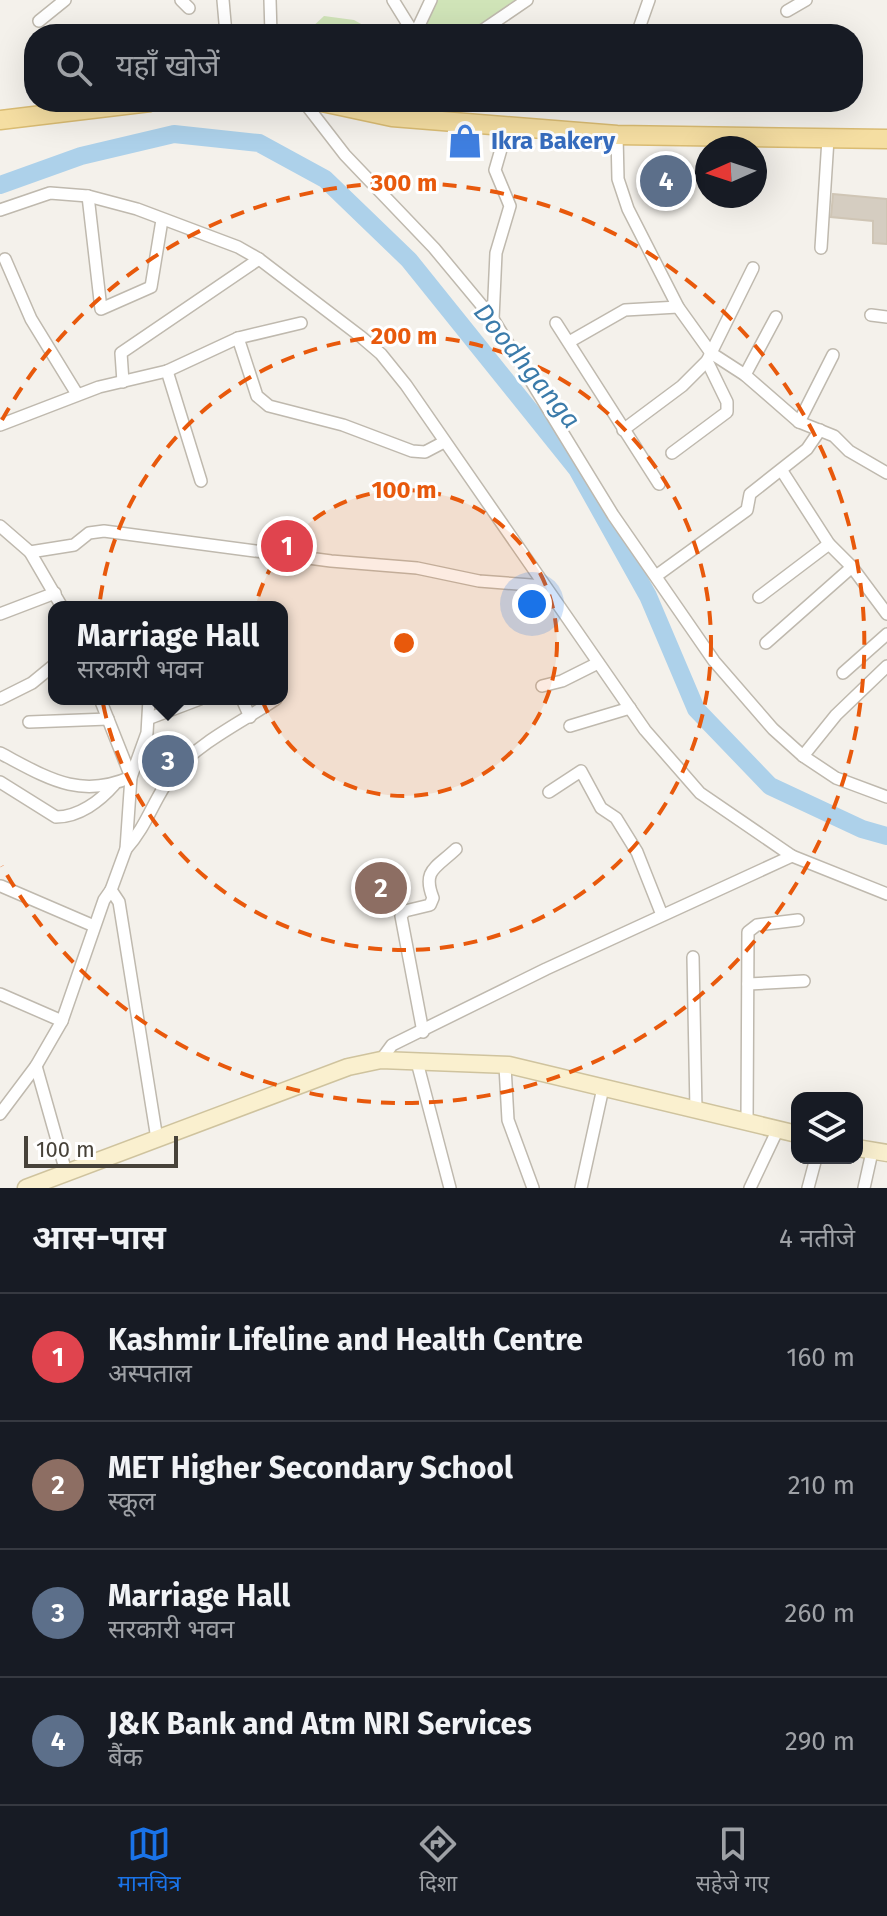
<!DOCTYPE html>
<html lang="hi">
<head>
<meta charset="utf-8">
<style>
  body { margin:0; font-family:"Fira Sans","Noto Sans Devanagari",sans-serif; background:#242831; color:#f1f3f6 }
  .controls { position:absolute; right:24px; bottom:24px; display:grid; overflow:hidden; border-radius:16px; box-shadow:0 8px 32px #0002 }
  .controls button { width:72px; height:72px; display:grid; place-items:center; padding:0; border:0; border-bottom:2px solid #363941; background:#171b24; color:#f1f3f6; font:40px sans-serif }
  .compass { position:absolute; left:695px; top:136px; width:72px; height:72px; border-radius:50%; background:#171b24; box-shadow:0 8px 32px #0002; rotate:267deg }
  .scale { position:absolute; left:24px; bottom:20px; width:154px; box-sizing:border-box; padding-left:8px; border:4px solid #474239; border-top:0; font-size:22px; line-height:28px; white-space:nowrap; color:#474239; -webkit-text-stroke:6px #fff; paint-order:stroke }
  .you { position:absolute; left:532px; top:604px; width:28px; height:28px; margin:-20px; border:6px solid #fff; border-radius:50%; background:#1a73e8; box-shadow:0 0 0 12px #1a73e833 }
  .badge { display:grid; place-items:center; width:52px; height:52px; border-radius:50%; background:#1a73e8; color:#fff; font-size:26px; font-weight:700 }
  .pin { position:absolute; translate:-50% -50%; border:4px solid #fff; box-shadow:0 2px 8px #0006 }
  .popup { position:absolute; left:48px; top:601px; width:240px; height:104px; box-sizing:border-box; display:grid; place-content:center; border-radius:16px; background:#171b24; filter:drop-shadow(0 2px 6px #0005); font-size:26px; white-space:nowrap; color:#9ea1a6 }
  .popup b { font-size:30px; color:#f1f3f6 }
  .popup::after { content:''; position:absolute; left:50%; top:100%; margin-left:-16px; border:16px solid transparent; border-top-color:#171b24 }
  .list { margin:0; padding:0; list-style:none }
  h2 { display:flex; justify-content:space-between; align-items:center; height:104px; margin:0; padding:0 32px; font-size:34px }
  h2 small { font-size:26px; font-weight:400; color:#9ea1a6 }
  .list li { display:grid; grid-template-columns:52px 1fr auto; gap:24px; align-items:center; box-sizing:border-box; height:128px; padding:0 32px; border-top:2px solid #363941 }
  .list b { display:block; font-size:30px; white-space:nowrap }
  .list p { margin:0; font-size:26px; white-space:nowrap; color:#9ea1a6 }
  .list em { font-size:26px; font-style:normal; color:#9ea1a6 }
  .icon { flex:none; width:44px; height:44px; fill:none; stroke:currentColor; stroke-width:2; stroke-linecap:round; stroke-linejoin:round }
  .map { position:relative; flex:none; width:887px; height:1188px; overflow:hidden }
  .search { position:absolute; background:#171b24; box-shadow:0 8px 32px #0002; left:24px; right:24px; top:24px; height:88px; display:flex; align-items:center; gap:20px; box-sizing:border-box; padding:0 28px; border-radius:32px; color:#9ea1a6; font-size:30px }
  .sheet { height:616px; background:#171b24 }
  nav { display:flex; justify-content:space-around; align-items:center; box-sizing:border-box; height:112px; border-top:2px solid #363941; background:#171b24; font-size:22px; color:#9ea1a6 }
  nav a { display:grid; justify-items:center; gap:4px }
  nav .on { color:#1a73e8 }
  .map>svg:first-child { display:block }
  .green { fill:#d0e4b8 }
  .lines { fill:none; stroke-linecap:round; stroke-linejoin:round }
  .river { stroke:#add1ea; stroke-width:18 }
  .building { fill:#d5cdc1; stroke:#cfc5b5; stroke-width:2 }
  .minor-casing { stroke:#bfb9ae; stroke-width:14 }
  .secondary-casing { stroke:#cfc39e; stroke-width:19 }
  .primary-casing { stroke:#dabc73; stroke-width:21 }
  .minor { stroke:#fff; stroke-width:11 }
  .secondary { stroke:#faf0cf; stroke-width:16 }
  .primary { stroke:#f5dea2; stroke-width:18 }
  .ring { fill:none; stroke:#e8590c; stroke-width:4; stroke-dasharray:14 10 }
  .labels { text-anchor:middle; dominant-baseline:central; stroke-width:6; stroke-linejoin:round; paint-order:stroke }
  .shop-label { font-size:24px; font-weight:bold; fill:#366cbe; stroke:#fff; text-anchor:start }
  .water-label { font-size:26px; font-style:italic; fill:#3b7baa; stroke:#fff }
  .centre { fill:#e8590c; stroke:#fff; stroke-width:4 }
  .ring-label { font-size:24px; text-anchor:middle; font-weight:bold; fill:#e8590c; stroke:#fff; stroke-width:6; stroke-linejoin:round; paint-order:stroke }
</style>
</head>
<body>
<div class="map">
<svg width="887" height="1188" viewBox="0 0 887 1188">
  <rect width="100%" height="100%" fill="#f4f1eb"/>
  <!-- green -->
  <g class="green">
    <path d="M435 0H517L466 34H417Z"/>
    <path d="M324 16 354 20 379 34H309L308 31Z"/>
  </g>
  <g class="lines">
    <!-- river -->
    <path class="river" d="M0 185 81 156 174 134 259 143 325 179 409 260 577 469 648 596 696 709 770 786 862 829 887 836"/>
  </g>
  <!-- building -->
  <g class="building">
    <path d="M833 194 887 199V244L873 243V221L831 217Z"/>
    <path d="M275 533 296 539 294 548 272 545Z"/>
  </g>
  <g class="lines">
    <!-- minor casing -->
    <g class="minor-casing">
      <g id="minor">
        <path d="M181 0 189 8"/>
        <path d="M223 0 226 34"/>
        <path d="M270 0 271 34"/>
        <path d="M393 0 414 34"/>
        <path d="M787 11 806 0"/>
        <path d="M39 21 65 0"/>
        <path d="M415 34 431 0"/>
        <path d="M477 34 527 0"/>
        <path d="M637 34 649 0"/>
        <path d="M304 102 345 155 434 248 493 319 613 515 714 661 773 729 803 756 836 778 887 797"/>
        <path d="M617 135 618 179 628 209 678 307 711 353 745 375 799 422 834 436 849 451 887 473"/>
        <path d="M88 196 101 309 151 287 162 220"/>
        <path d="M0 210 50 193 88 196 137 209 238 247 259 259 360 336 381 354 406 385 645 730 700 793 792 856"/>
        <path d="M821 248 828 139"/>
        <path d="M5 259 31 319 77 394"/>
        <path d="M871 315 887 317"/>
        <path d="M493 319 496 253 510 206 495 170 508 125"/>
        <path d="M556 323 659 484"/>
        <path d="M238 338 257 396 269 406 343 425 412 451 425 452 444 442"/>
        <path d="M569 342 625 310 678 307"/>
        <path d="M167 371 201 481"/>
        <path d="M745 375 776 317"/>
        <path d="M123 382 121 353 259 259"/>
        <path d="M799 422 833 355"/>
        <path d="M0 425 99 387 167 371 238 338 301 323"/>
        <path d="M623 430 682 386 707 361 753 268"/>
        <path d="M672 453 727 412V402L707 361"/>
        <path d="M782 471 829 544 852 567 887 614"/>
        <path d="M0 526 30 552 62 607"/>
        <path d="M30 552 74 545 89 533 104 531 331 561 417 568 479 581 544 586"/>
        <path d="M656 576 747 510 750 494 807 449 820 430"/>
        <path d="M759 597 829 544"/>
        <path d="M0 614 55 593"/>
        <path d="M766 643 852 567"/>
        <path d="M843 673 887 634"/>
        <path d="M542 686 562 681 598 663"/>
        <path d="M0 699 32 683 54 665"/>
        <path d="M100 699 131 777 126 849 111 890 119 902 157 1139"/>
        <path d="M242 699 250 717"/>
        <path d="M150 718 200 699"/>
        <path d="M29 722 108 719"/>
        <path d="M570 726 630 708"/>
        <path d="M0 753C46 777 79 800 131 777L147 733 149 699"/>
        <path d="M803 756 836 715 887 666"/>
        <path d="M0 782 56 817C79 817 100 801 114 785"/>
        <path d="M549 792 581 771 601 808 616 818 637 852 662 915"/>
        <path d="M126 849C148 825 155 795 175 771 201 741 244 721 276 699"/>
        <path d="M1 886 94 926"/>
        <path d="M693 957 696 1110"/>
        <path d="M748 984 804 981"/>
        <path d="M0 994 62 1021"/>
        <path d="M423 1032 401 916 405 911 430 905 433 898C422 870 436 868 456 849"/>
        <path d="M381 1060 392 1045 546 969 792 856 887 894"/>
        <path d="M417 1062 450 1188"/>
        <path d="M36 1066 66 1172"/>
        <path d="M505 1066 508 1120 533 1188"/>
        <path d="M0 1114 36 1066 62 1021 104 900 111 890"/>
        <path d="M747 1122 748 932 757 925 798 920"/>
        <path d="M581 1188 603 1088"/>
        <path d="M750 1188 778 1129"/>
        <path d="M808 1188 816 1158"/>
        <path d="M864 1188 872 1152"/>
      </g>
    </g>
    <!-- secondary casing -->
    <g class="secondary-casing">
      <g id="secondary">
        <path d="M857 1148 887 1153"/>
        <path d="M26 1188 348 1067 381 1060 509 1065 797 1134"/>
      </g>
    </g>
    <!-- primary casing -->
    <g class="primary-casing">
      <g id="primary">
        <path d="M322 102 392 117 617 135 887 139"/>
        <path d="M0 120 150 102"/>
      </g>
    </g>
    <!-- minor -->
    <use href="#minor" class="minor"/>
    <!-- secondary -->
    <use href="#secondary" class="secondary"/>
    <!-- primary -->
    <use href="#primary" class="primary"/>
  </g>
  <!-- distance rings -->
  <circle cx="404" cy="643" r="153" fill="#e8590c" fill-opacity=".12"/>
  <g class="ring">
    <circle cx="404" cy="643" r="153"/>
    <circle cx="404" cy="643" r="307"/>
    <path d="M2 420A460 460 0 1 1 2 866"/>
  </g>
  <!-- icons -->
  <defs>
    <g id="shop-bare" transform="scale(2.76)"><path d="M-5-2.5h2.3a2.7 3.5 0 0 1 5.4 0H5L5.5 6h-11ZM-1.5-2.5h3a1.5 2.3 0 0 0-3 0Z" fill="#3f7fe0" stroke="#fff" stroke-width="2.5" paint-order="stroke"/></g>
  </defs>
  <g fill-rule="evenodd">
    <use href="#shop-bare" x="465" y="141"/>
  </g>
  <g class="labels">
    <!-- shop labels -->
    <g class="shop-label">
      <text x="491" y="141">Ikra Bakery</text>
    </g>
    <!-- water labels -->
    <g class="water-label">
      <text transform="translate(527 366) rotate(51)">Doodhganga</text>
    </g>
  </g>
  <circle cx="404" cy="643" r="12" class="centre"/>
  <g class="ring-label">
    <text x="404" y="191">300 m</text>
    <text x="404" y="344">200 m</text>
    <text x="404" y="498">100 m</text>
  </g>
</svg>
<div class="controls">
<button><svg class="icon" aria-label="layers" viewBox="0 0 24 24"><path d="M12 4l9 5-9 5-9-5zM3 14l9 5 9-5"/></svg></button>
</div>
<svg class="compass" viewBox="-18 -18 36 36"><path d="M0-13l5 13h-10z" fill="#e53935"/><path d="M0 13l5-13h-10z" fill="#9ea1a6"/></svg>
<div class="scale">100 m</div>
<div class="you"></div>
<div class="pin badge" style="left:287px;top:546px;background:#e0444e">1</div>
<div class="pin badge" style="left:381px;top:888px;background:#8d6e63">2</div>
<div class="pin badge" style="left:168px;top:761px;background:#5c6f8a">3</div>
<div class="popup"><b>Marriage Hall</b>सरकारी भवन</div>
<div class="pin badge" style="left:666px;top:181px;background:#5c6f8a">4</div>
<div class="search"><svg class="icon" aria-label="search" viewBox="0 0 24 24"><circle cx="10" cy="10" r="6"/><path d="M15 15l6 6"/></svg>यहाँ खोजें</div>
</div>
<section class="sheet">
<h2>आस-पास<small>4 नतीजे</small></h2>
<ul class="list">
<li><span class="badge" style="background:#e0444e">1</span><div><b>Kashmir Lifeline and Health Centre</b><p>अस्पताल</p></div><em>160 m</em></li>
<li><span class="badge" style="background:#8d6e63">2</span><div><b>MET Higher Secondary School</b><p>स्कूल</p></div><em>210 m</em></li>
<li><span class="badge" style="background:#5c6f8a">3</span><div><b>Marriage Hall</b><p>सरकारी भवन</p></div><em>260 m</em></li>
<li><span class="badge" style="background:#5c6f8a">4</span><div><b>J&amp;K Bank and Atm NRI Services</b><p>बैंक</p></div><em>290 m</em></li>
</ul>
</section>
<nav>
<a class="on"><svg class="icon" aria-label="map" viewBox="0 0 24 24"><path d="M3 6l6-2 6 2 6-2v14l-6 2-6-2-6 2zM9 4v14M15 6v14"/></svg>मानचित्र</a>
<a><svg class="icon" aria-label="directions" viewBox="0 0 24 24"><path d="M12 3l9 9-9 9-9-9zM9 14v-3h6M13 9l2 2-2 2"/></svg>दिशा</a>
<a><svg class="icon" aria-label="saved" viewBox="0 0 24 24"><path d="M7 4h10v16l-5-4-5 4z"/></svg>सहेजे गए</a>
</nav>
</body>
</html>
